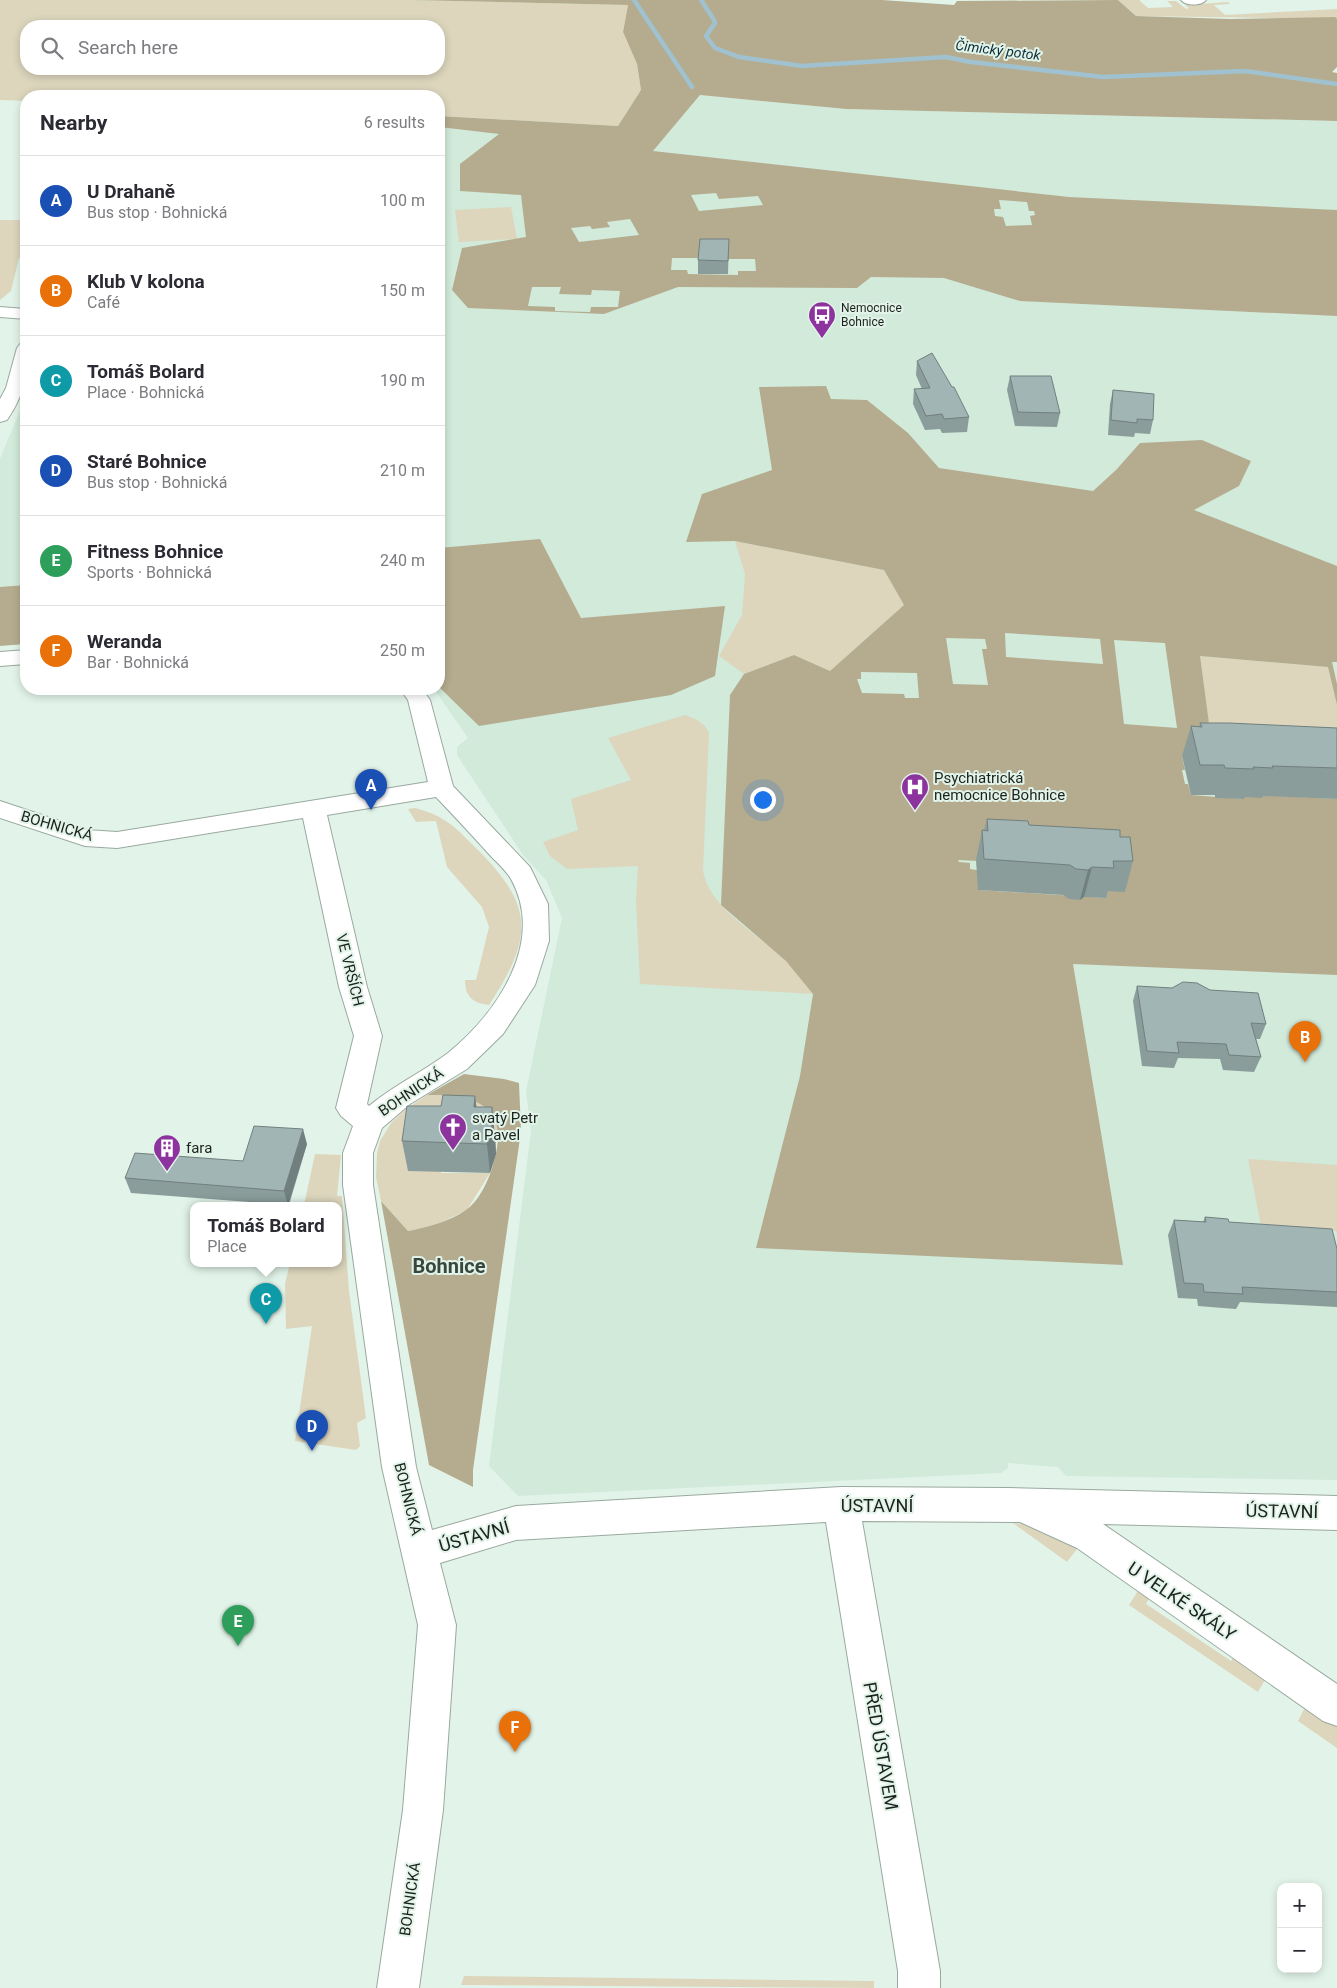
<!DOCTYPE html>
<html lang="en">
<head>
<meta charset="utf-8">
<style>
  body { margin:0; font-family:Roboto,sans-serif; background:#f2f2f3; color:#2b2b33 }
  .controls { position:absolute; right:15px; bottom:15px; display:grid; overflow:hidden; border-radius:10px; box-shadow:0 2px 8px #0003 }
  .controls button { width:45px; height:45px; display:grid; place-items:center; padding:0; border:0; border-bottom:1px solid #e1e1e2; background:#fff; color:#2b2b33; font:25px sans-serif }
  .you { position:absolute; left:762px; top:799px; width:18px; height:18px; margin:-12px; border:4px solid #fff; border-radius:50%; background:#1a73e8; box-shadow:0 0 0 8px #1a73e833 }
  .badge { display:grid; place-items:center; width:32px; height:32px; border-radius:50%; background:#ea580c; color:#fff; font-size:16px; font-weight:700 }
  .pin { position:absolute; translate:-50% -41px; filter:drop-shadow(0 1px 2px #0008) }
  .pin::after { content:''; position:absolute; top:26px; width:18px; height:15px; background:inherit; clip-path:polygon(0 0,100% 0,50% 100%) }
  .popup { position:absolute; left:190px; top:1202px; width:152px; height:65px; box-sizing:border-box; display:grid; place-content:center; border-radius:10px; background:#fff; filter:drop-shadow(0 1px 4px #0005); font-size:16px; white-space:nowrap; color:#7c7c81 }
  .popup b { font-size:19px; color:#2b2b33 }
  .popup::after { content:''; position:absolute; left:50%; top:100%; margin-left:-10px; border:10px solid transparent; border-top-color:#fff }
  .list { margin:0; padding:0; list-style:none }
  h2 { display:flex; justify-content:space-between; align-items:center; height:65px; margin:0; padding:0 20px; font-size:21px }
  h2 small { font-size:16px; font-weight:400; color:#7c7c81 }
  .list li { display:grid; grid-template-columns:32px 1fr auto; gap:15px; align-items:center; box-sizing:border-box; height:90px; padding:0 20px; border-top:1px solid #e1e1e2 }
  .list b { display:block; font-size:19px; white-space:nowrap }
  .list p { margin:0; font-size:16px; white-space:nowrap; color:#7c7c81 }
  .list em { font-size:16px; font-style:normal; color:#7c7c81 }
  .icon { flex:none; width:28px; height:28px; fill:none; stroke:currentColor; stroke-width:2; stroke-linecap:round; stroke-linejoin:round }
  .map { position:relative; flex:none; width:1337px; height:1988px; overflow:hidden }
  .search { position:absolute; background:#fff; box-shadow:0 2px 8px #0003; left:20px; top:20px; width:425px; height:55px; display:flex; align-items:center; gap:12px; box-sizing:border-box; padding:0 18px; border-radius:20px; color:#7c7c81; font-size:19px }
  .panel { position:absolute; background:#fff; box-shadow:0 2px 8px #0003; left:20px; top:90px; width:425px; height:605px; border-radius:20px }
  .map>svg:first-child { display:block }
  .built { fill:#d1eada }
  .green { fill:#ddd6bd; fill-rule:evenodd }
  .forest { fill:#b5ac8f; fill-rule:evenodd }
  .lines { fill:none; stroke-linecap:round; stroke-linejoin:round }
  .stream { stroke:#a0c2d0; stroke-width:4.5 }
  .minor-casing { stroke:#99a99f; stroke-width:2 }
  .minor { fill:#fff; fill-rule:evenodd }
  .wall { fill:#8a9d9b }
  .shaded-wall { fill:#717f7e }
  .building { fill:#a1b6b4; stroke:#717f7e }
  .labels { text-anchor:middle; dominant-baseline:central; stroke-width:4; stroke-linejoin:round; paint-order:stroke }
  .far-poi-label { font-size:12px; fill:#1c221e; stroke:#e2f4e9; text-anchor:start }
  .far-water-label { font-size:14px; font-style:italic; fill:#0c2e39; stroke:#e2f4e9 }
  .poi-label { font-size:15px; fill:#1c221e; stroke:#e2f4e9; text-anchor:start }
  .street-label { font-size:15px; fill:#1c221e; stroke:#e2f4e9 }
  .near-street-label { font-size:18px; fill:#1c221e; stroke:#e2f4e9 }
  .district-label { font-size:20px; font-weight:bold; fill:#38463e; stroke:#e2f4e9 }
</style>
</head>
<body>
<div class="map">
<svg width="1337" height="1988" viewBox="0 0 1337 1988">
  <rect width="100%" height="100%" fill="#e2f4e9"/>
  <!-- built -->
  <g class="built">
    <path d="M700 95 846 109 1337 121V1480L1066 1476 1058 1467 1008 1463V1468L1001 1473 518 1496 489 1466 531 1131 526 1091 562 918 546 880 523 855 457 755V747L468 738 434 689H439V127L653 151Z"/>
    <path d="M26 396V629L0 631V459Z"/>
  </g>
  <!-- green -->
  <g class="green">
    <path d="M0 0H409L628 5 623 32 637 64 641 90 618 126 440 116 443 122H439V96H26V101L0 100ZM26 26H439V69H26Z"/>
    <path d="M1118 0H1139L1148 8 1173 7 1167 1H1176L1186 9 1189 8 1185 5 1228 2 1230 4 1214 5 1225 15 1337 9V19L1136 16Z"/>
    <path d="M511 207 517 239 459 242 455 210Z"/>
    <path d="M0 220H26V257L19 258 11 291 0 300Z"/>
    <path d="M735 541 884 570 904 605 830 671 794 655 744 674 719 656 742 615 745 574Z"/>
    <path d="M1199 656 1328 667 1337 705V741L1210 731Z"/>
    <path d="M685 715C696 719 704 722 709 733L703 870C708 908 760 935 786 961 796 971 804 983 813 994L640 984 636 900 638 866 567 869 550 856 543 842 578 830 571 799 631 780 608 738Z"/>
    <path d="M415 808C446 816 456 828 478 850 536 908 532 939 489 1005 473 1003 465 997 465 980H476L489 927 482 907 447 867 436 821 416 822 408 809Z"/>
    <path d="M427 1095C459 1094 497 1096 498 1137L443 1161 441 1173H490L467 1210 434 1226 408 1231 381 1201 376 1177 377 1153 380 1141 391 1123 406 1109Z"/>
    <path d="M315 1154 341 1155 337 1196H342L349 1291 366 1418 357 1423 360 1446 356 1450 295 1441 312 1326 286 1329 285 1284 290 1263H338V1205H304Z"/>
    <path d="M1248 1159 1337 1165V1235L1336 1231 1261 1226Z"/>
    <path d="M1013 1523 1032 1525 1080 1545 1067 1562Z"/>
    <path d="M1141 1586 1152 1593 1146 1604 1231 1661 1237 1651 1269 1673 1258 1692 1129 1605Z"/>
    <path d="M1309 1699 1337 1719V1748L1298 1721Z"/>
    <path d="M464 1976 874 1981V1988L461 1985Z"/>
  </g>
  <!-- forest -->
  <g class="forest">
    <path d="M409 0H882L954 5 957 1 1118 0 1136 16 1230 19 1335 17 1337 19V67L1332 72 1337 73V121L846 109 700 95 653 151 1069 197 1337 210V316L1020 301 944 278 871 277 857 288 678 287 604 314 468 308 452 290 462 248 526 237 521 195 460 191V164L499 134 439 127V122H442L439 116 618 126 641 90 637 64 623 32 628 5ZM716 193 719 199 758 196 763 205 699 211 691 195ZM999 200 1027 202 1029 211H1034L1035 215 1030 216 1032 225 1006 226 1003 217 995 216 994 209H1001ZM630 219 639 235 579 242 571 228 590 226 592 229 610 227 607 222ZM728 253V259H755L756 271H738V275L688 274 687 270H671L672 258H699ZM532 287H561L559 294 591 295 592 290 620 291 618 307H591L590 312 555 311V307L528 306Z"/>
    <path d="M826 386 831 399 867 400 908 433 939 468 1093 491 1116 470 1140 443 1202 440 1251 461 1239 486 1194 510 1337 566V662H1332L1337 684V705L1328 667 1200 656 1210 731 1182 757 1185 770H1182L1185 784H1188L1191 795 1244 799V797L1262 795 1337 799V975L1073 964 1123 1265 756 1248 800 1076 813 994 786 961 721 905 730 695 744 674 794 655 830 671 904 605 884 570 735 541 686 542 702 494 772 470 759 387ZM1005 633 1100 639 1103 664 1006 657ZM946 638 985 639 987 649H982L988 685 953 684ZM1114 640 1165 643 1177 728 1124 724ZM861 672 917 673 919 698H905L904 694 862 693 857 679H861ZM958 860 1123 868 1126 888 1125 891 1104 887 1106 898 979 890 977 870 970 869V863L959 862Z"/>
    <path d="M540 539 581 618 725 606 715 676 671 695 479 726 439 687V548Z"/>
    <path d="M26 585V644L0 646V587Z"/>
    <path d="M464 1074 504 1079 519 1083 521 1131 473 1470V1487L429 1465 381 1201 408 1231C428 1227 449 1222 466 1210 478 1202 488 1182 492 1168 511 1109 482 1094 427 1095Z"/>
  </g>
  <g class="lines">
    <!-- stream -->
    <g class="stream">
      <path d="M634 0 692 87"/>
      <path d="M701 0 714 20 715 23 706 36 715 48 739 57 802 66 946 57 971 62 1103 77 1245 71 1337 84"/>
    </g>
    <!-- minor casing -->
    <g class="minor-casing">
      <g id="minor">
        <path d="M1181 0H1206C1201 6 1186 6 1181 0Z"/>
        <path d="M0 307 26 309V319L0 317Z"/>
        <path d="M26 343C28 374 25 394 7 420L0 422V399L6 388 17 348 20 344Z"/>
        <path d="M26 650V664L0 666V652Z"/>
        <path d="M400 689H422L430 700 453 786 530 867 548 904 549 941 535 985 503 1034 467 1069 410 1104 382 1128 373 1153V1185L416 1467 432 1530 516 1506 841 1487 1008 1488 1337 1496V1530L1103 1524 1337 1684V1726L1323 1721 1077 1548 1020 1522 862 1521 940 1971V1988H898V1971L826 1522 516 1540 440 1563 456 1625 443 1810 419 1988H377L403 1810 418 1625 382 1467 343 1185V1153L353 1126 341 1116 336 1108 354 1036 339 987 303 818 117 848 85 846 0 818V801L87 830 117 832 428 782 408 700ZM436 797C454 816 471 834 488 853 495 861 505 869 511 879 546 942 497 1013 448 1053 423 1072 394 1085 369 1106L367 1104 382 1036 367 987 327 815Z"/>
      </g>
    </g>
    <!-- minor -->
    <use href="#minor" class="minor"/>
  </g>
  <!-- wall -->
  <g class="wall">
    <path d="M729 239 728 274H698V260Z"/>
    <path d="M917 361 969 417 967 432 942 433 940 429 925 430 913 404 914 389H922L916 375Z"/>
    <path d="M1010 376 1060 413 1057 427 1015 426 1007 390Z"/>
    <path d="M1113 390 1153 420 1150 434 1135 433 1134 437 1108 435 1110 404Z"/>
    <path d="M1200 723 1337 728V799L1263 796 1262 798 1245 797 1244 799 1215 798V795H1191L1182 756 1191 726 1199 727Z"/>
    <path d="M987 819 1029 825 1120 837 1133 861 1125 892 1108 891 1106 898 1084 897 1080 900 1069 899 1063 895 978 890 976 860 982 830H984Z"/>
    <path d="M1137 986 1266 1024 1260 1039H1256L1261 1057 1254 1072 1223 1070 1220 1059 1178 1058 1174 1068 1142 1066 1133 1001Z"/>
    <path d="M476 1107 495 1136 496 1154 490 1173 408 1171 402 1141Z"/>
    <path d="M307 1144 289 1205 131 1193 125 1178 243 1161Z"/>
    <path d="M1205 1217 1337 1249V1307L1240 1302 1236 1309 1198 1306 1197 1299 1178 1298 1168 1235 1174 1220 1203 1222Z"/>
  </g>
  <!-- shaded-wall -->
  <g class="shaded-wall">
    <path d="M1092 867 1084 897 1080 900 1088 870Z"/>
    <path d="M475 1096 479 1125 474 1107Z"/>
    <path d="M492 1107 495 1136 496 1154 490 1173 487 1144Z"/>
    <path d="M303 1129 307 1144 288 1205 284 1191Z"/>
  </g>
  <!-- building -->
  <g class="building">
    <path d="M700 239H729L728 261 698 260Z"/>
    <path d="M932 353 952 387H954L969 417 944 419 942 414 926 416 914 389 930 388 917 361Z"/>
    <path d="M1010 376H1051L1060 413 1018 412Z"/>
    <path d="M1113 390 1154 394 1153 420 1137 419V423L1111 420Z"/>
    <path d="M1200 723H1229L1337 728V768L1272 766 1273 768 1253 767 1254 769 1225 768 1224 765H1200L1191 726 1202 727Z"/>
    <path d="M987 819 1028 821 1029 825 1120 830V837H1130L1133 861H1113L1114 868 1092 867 1088 870 1076 869 1070 865 984 859 982 830 988 831Z"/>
    <path d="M1183 982 1197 983 1210 990 1258 993 1266 1024 1251 1023 1261 1057 1229 1055 1226 1044 1177 1042 1179 1053 1147 1051 1137 986 1172 988Z"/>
    <path d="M443 1095 475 1096 474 1107H492V1125L487 1144 402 1141 407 1106H441Z"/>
    <path d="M254 1126 303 1129 284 1191 125 1178 135 1153 243 1161Z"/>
    <path d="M1205 1217 1228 1219 1229 1222 1332 1229 1337 1249V1292L1242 1287 1243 1294 1204 1292 1203 1284 1184 1283 1174 1220 1206 1222Z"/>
  </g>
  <!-- icons -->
  <defs>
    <g id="bus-pin" transform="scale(1.4375)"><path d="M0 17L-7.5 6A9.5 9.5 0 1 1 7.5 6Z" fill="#8d339e" stroke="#e2f4e9"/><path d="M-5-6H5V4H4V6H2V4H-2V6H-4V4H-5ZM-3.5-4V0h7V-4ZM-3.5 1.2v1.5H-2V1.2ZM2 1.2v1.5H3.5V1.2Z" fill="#fff"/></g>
    <g id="hospital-pin" transform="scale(1.4375)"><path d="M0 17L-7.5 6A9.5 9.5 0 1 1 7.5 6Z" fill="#8d339e" stroke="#e2f4e9"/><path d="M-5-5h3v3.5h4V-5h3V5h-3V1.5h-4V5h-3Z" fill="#fff"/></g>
    <g id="church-pin" transform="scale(1.4375)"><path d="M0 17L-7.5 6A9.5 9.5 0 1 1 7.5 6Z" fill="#8d339e" stroke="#e2f4e9"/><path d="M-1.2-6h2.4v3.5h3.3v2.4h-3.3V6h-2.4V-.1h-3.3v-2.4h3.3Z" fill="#fff"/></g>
    <g id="building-pin" transform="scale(1.4375)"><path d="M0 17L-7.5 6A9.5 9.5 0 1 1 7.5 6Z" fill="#8d339e" stroke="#e2f4e9"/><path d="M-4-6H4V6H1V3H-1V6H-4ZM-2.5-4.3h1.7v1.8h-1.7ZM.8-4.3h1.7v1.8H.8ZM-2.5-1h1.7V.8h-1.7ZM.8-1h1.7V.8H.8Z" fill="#fff"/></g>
  </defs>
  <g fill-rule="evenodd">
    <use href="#bus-pin" x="822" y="315"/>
    <use href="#hospital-pin" x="915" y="787"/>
    <use href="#church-pin" x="453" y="1127"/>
    <use href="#building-pin" x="167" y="1148"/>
  </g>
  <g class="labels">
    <!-- far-poi labels -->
    <g class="far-poi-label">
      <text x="841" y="308">Nemocnice<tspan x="841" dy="14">Bohnice</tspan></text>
    </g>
    <!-- far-water labels -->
    <g class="far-water-label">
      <text transform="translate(998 50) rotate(7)">Čimický potok</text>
    </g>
    <!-- poi labels -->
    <g class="poi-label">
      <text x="934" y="778">Psychiatrická<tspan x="934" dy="17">nemocnice Bohnice</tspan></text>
      <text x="472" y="1118">svatý Petr<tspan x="472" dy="17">a Pavel</tspan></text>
      <text x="186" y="1148">fara</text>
    </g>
    <!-- street labels -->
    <g class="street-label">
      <text transform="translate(57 826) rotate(16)">BOHNICKÁ</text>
      <text transform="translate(350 970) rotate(76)">VE VRŠÍCH</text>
      <text transform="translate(411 1092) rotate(-34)">BOHNICKÁ</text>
      <text transform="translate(408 1499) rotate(76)">BOHNICKÁ</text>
      <text transform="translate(410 1899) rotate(-82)">BOHNICKÁ</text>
    </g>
    <!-- near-street labels -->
    <g class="near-street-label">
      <text x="877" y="1505">ÚSTAVNÍ</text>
      <text transform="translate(1282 1511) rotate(1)">ÚSTAVNÍ</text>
      <text transform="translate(474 1536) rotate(-16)">ÚSTAVNÍ</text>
      <text transform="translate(1182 1601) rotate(34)">U VELKÉ SKÁLY</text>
      <text transform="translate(881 1746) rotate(80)">PŘED ÚSTAVEM</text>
    </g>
    <!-- district labels -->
    <g class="district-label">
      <text x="449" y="1266">Bohnice</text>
    </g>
  </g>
</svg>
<div class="controls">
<button>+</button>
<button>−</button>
</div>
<div class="you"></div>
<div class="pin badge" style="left:371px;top:810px;background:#1a4fb4">A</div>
<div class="pin badge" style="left:1305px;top:1062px;background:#e8710a">B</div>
<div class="pin badge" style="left:266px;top:1324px;background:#0f9aa8">C</div>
<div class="popup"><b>Tomáš Bolard</b>Place</div>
<div class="pin badge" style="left:312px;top:1451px;background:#1a4fb4">D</div>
<div class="pin badge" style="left:238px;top:1646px;background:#2e9e5b">E</div>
<div class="pin badge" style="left:515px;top:1752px;background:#e8710a">F</div>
<div class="search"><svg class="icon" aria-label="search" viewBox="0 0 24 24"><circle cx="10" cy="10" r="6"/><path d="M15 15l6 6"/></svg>Search here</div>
<section class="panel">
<h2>Nearby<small>6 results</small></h2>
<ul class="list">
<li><span class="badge" style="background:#1a4fb4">A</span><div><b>U Drahaně</b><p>Bus stop · Bohnická</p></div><em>100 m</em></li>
<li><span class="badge" style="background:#e8710a">B</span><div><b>Klub V kolona</b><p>Café</p></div><em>150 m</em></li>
<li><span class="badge" style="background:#0f9aa8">C</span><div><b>Tomáš Bolard</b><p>Place · Bohnická</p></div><em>190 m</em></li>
<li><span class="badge" style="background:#1a4fb4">D</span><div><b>Staré Bohnice</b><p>Bus stop · Bohnická</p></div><em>210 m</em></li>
<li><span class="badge" style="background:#2e9e5b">E</span><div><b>Fitness Bohnice</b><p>Sports · Bohnická</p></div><em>240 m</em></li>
<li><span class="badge" style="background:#e8710a">F</span><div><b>Weranda</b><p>Bar · Bohnická</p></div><em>250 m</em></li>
</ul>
</section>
</div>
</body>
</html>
